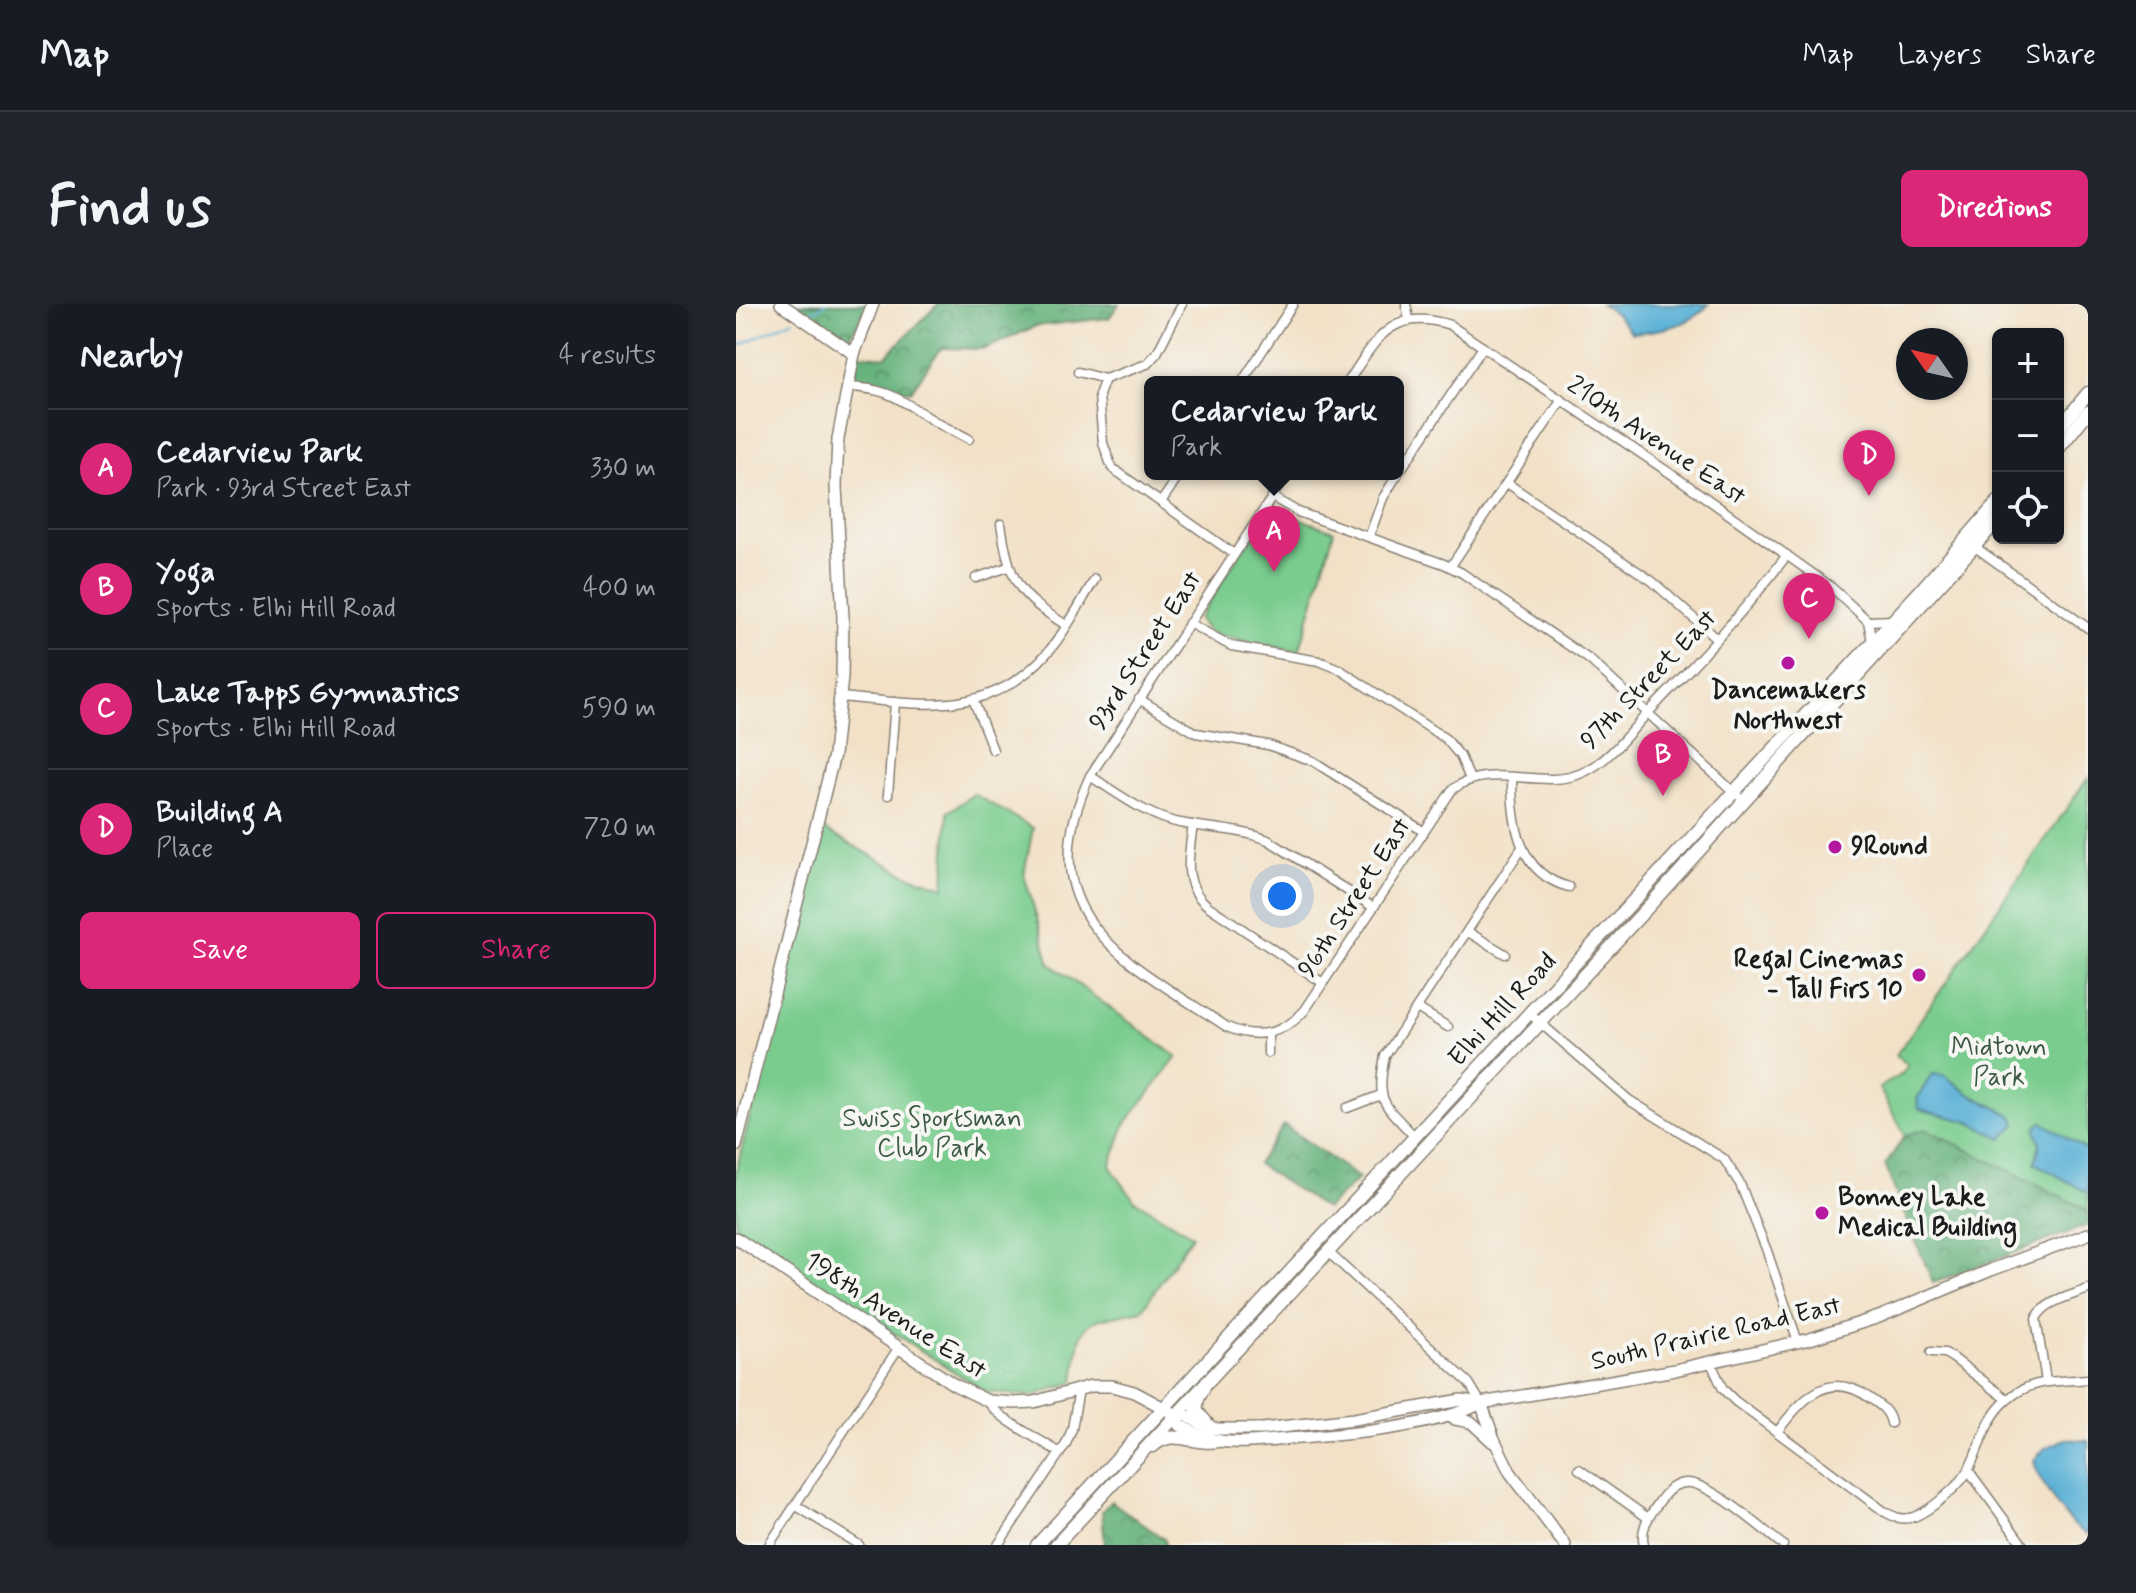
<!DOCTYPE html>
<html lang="en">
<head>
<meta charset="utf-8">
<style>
  body { margin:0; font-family:Mynerve,sans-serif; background:#20242c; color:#f1f3f6 }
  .controls { position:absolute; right:24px; top:24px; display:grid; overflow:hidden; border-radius:12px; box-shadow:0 2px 6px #0004 }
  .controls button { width:72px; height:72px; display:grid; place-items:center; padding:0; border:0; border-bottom:2px solid #363941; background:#171b24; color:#f1f3f6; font:40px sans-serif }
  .compass { position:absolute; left:1160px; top:24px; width:72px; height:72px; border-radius:50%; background:#171b24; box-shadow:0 2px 6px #0004; rotate:304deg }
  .you { position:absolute; left:546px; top:592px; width:28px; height:28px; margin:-20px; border:6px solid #fff; border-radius:50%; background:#1a73e8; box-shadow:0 0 0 12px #1a73e833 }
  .badge { display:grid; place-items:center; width:52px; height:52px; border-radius:50%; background:#db2777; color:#fff; font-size:26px; font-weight:700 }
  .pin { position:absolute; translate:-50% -66px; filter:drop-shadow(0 2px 4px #0008) }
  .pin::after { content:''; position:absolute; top:42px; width:28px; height:24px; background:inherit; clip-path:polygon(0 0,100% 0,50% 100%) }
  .popup { position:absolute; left:408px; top:72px; width:260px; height:104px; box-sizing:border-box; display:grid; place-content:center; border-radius:12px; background:#171b24; filter:drop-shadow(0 2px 6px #0005); font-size:26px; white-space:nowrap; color:#9ea1a6 }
  .popup b { font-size:30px; color:#f1f3f6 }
  .popup::after { content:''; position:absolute; left:50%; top:100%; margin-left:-16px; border:16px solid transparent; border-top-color:#171b24 }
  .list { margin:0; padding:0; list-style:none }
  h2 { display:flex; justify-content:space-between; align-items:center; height:104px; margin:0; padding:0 32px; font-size:34px }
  h2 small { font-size:26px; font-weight:400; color:#9ea1a6 }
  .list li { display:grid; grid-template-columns:52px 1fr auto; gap:24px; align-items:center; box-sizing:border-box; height:120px; padding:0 32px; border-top:2px solid #363941 }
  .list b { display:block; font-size:30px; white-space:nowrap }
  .list p { margin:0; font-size:26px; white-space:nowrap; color:#9ea1a6 }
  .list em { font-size:26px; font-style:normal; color:#9ea1a6 }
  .actions { display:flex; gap:16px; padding:24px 32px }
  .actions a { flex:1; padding:18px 0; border:2px solid #db2777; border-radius:12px; text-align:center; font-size:28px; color:#db2777 }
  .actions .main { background:#db2777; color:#fff }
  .icon { flex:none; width:44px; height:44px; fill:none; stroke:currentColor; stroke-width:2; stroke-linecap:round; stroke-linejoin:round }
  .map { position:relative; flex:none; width:1352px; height:1241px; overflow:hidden; border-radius:12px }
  header { display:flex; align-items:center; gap:48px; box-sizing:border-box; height:112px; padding:0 40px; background:#171b24; border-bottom:2px solid #363941 }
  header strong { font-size:38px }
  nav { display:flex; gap:44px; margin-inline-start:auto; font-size:28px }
  .intro { display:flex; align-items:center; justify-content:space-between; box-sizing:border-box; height:192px; padding:0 48px }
  h1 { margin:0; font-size:56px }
  .button { padding:20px 36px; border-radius:12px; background:#db2777; color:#fff; font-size:28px; font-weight:700 }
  main { display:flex; gap:48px; padding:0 48px }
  aside { flex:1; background:#171b24; border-radius:12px; box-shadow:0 2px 6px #0004 }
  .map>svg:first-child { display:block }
  .forest { fill:url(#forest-crowns); stroke:#3f664a; stroke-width:2 }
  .park { fill:#79cc8e; stroke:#4a7455; stroke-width:2 }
  .water { fill:#58b0d5; stroke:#3a6678; stroke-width:2 }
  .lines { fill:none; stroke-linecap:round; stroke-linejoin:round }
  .stream { stroke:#58b0d5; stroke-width:2 }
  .street-casing { stroke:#877e72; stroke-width:11 }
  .secondary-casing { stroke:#877e72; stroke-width:14 }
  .primary-casing { stroke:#877e72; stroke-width:15 }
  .street { stroke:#fff; stroke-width:8 }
  .secondary { stroke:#fff; stroke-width:11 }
  .primary { stroke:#fff; stroke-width:12 }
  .poi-dot { fill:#b5179e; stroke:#f6f6f2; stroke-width:3 }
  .labels { text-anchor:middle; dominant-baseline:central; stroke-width:8; stroke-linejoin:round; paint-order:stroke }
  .street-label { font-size:26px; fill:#1c1c1c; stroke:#f6f6f2 }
  .poi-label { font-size:26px; font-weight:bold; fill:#1c1c1c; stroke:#f6f6f2; text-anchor:start }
  .park-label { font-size:26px; fill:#3d5a44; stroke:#f6f6f2 }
</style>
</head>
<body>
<header>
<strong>Map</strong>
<nav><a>Map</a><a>Layers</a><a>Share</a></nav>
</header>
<div class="intro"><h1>Find us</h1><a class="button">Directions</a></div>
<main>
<aside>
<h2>Nearby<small>4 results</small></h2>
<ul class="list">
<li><span class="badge">A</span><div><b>Cedarview Park</b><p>Park · 93rd Street East</p></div><em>330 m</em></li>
<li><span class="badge">B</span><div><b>Yoga</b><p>Sports · Elhi Hill Road</p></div><em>400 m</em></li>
<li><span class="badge">C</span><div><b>Lake Tapps Gymnastics</b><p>Sports · Elhi Hill Road</p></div><em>590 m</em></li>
<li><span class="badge">D</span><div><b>Building A</b><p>Place</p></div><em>720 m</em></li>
</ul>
<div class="actions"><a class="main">Save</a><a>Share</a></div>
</aside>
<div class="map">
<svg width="1352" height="1241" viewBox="0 0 1352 1241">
  <defs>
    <pattern id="forest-crowns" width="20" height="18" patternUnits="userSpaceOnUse" patternTransform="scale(2)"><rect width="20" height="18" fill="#62b079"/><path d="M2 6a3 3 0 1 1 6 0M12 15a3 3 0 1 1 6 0" fill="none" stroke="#508e62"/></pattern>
  </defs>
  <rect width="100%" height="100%" fill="#f6f6f2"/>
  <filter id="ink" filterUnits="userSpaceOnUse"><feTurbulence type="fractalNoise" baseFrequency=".0125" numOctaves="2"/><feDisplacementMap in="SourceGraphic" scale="16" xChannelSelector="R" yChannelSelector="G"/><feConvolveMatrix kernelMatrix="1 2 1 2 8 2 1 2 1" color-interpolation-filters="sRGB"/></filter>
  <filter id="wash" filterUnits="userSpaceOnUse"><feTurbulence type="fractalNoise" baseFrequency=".006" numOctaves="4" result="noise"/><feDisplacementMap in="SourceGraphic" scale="32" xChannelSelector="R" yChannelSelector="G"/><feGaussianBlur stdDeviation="1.8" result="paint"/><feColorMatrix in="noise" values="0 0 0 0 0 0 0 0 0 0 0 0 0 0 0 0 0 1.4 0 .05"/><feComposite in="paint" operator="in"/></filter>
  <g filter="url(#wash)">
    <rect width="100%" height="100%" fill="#f2e1c7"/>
    <!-- forest -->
    <g class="forest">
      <path d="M60 0H133L112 35Z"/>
      <path d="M202 0H383L373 14 300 22 249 45 205 44 175 87 117 79 123 50 149 53Z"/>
      <path d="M548 821 623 874 590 905 521 860Z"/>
      <path d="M1190 825 1352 906V921L1197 979 1149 862 1169 831Z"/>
      <path d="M375 1197 429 1236V1241H369L366 1207Z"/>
    </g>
    <!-- park -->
    <g class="park">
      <path d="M537 205 598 227 563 348 481 331 472 327 462 315 532 206Z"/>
      <path d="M1352 474V906L1190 825 1169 831 1143 784 1166 770 1172 761 1160 751Z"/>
      <path d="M238 490 297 524 288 570 314 660 441 753 389 820 374 862 398 896 456 931 406 1006C342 1019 346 1013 338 1078L296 1092 250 1088 0 928V867L87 525 171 571 208 583 212 508Z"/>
    </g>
    <!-- water -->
    <g class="water">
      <path d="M865 0H973C955 22 924 27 896 29L881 11Z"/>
      <path d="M1196 770 1208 771 1235 791 1277 812 1280 820 1266 835 1233 818 1183 805 1181 795Z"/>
      <path d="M1306 818 1352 847V889L1299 859 1304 839C1302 831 1295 825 1306 818Z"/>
      <path d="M1329 1135 1352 1137V1230C1334 1225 1300 1175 1298 1156L1309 1144Z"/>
    </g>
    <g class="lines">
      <!-- stream -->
      <g class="stream">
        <path d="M70 10 90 0"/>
        <path d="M0 43 57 16"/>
      </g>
    </g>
  </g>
  <g filter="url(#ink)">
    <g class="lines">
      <!-- street casing -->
      <g class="street-casing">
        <g id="street">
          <path d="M670 0 673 15"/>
          <path d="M342 68 369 75 411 60 421 49 446 0"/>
          <path d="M369 75 363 91 367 139 376 164 498 250"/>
          <path d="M506 78 557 0"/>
          <path d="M612 78C640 35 656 2 714 21L953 182 1094 282 1132 317"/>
          <path d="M111 83C154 84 164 96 198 117 209 124 221 128 233 135"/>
          <path d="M551 170 354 472C289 613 391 657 491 723 521 736 548 730 569 706L716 486C753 456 805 487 846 469 872 458 891 431 909 412 959 360 1008 308 1051 251"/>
          <path d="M771 179 916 277 981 335"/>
          <path d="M536 193 562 208 708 260 726 269 854 356 1001 491"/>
          <path d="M425 198 444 170"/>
          <path d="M265 220C274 277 280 290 330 321"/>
          <path d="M633 233 647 194 658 176 747 43"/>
          <path d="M1239 243 1352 324"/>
          <path d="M715 262 825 97"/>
          <path d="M240 274 272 263"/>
          <path d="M453 319 495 342 583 357 603 365 710 435 724 452 734 475"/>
          <path d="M1136 338 1132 317 1157 316"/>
          <path d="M105 393C184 400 253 416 312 348 331 326 344 299 359 275"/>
          <path d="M237 395 257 446"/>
          <path d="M403 395 460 429 532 441 577 457 687 527"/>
          <path d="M354 472C381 489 412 513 444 519 474 525 504 525 532 536L637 603"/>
          <path d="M776 474C776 518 782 570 833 583"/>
          <path d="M152 491 159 398"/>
          <path d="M457 521C453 551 445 580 472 602L587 679"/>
          <path d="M732 628 769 650"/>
          <path d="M681 704 712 723"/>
          <path d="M793 709 893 796 988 855 1004 880 1031 947 1062 1038"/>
          <path d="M532 749V729"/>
          <path d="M611 804 645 791"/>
          <path d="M679 833C648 800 639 799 649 752L785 545"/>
          <path d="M591 947 733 1079 745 1099"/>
          <path d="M1195 1048 1209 1049 1217 1054 1271 1095"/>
          <path d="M975 1059 987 1085 999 1097 1149 1208C1157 1212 1164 1216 1173 1214 1189 1212 1226 1180 1233 1165 1245 1141 1250 1114 1271 1096 1295 1074 1323 1078 1352 1075"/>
          <path d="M1310 1077 1300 1015C1308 997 1335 992 1352 985"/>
          <path d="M252 1097C260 1114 307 1137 324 1149"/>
          <path d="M1041 1128C1066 1096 1092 1063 1135 1095 1144 1101 1153 1107 1155 1119"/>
          <path d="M843 1165 912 1214"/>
          <path d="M1233 1167 1287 1241"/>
          <path d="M59 1201 123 1241"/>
          <path d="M33 1241 163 1043"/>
          <path d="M262 1241 330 1140 336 1125 343 1085"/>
          <path d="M908 1241C904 1225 912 1214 921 1201 928 1191 935 1180 949 1179 972 1176 1027 1226 1047 1241"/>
        </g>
      </g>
      <!-- secondary casing -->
      <g class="secondary-casing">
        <g id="secondary">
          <path d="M45 0 118 50"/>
          <path d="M0 842 98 451 106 373 107 314 100 182 102 135 118 50 137 0"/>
          <path d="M0 934 217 1080 252 1097 278 1099 298 1098 355 1082H376L398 1088 439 1110 449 1111 471 1123 482 1125H526L618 1115 725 1096 745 1099 939 1066 1074 1035 1143 1013 1255 966 1352 930"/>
          <path d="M745 1099 758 1135 774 1168 829 1241"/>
          <path d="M439 1110 443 1121C455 1127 469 1135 483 1137 505 1140 529 1137 551 1135 605 1131 699 1124 745 1099"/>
          <path d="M719 1115 735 1118 757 1138"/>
        </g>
      </g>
      <!-- primary casing -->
      <g class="primary-casing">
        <g id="primary">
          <path d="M1322 126 1352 89"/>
          <path d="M1322 145 1352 108"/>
          <path d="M468 1083 462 1095 460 1106 475 1124"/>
          <path d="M417 1142C438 1123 458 1142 482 1137"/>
          <path d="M301 1241 1185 286 1262 198"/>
          <path d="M320 1241 913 602 1262 216"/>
        </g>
      </g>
      <!-- street -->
      <use href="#street" class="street"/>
      <!-- secondary -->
      <use href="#secondary" class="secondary"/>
      <!-- primary -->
      <use href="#primary" class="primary"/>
    </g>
  </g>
  <!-- markers -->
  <g class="poi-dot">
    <circle cx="1052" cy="359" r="8"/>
    <circle cx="1099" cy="543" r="8"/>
    <circle cx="1183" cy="671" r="8"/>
    <circle cx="1086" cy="909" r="8"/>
  </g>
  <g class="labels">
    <!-- street labels -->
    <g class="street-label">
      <text transform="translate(920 137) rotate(34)">210th Avenue East</text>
      <text transform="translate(410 347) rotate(-57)">93rd Street East</text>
      <text transform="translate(913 376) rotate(-46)">97th Street East</text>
      <text transform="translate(619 594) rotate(-57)">96th Street East</text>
      <text transform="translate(767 706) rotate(-47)">Elhi Hill Road</text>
      <text transform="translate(159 1012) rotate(33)">198th Avenue East</text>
      <text transform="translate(980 1030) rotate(-13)">South Prairie Road East</text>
    </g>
    <!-- poi labels -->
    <g class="poi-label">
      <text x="1052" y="387" text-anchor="middle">Dancemakers<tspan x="1052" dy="30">Northwest</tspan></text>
      <text x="1115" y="543">9Round</text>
      <text x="1167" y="656" text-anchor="end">Regal Cinemas<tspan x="1167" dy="30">- Tall Firs 10</tspan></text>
      <text x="1102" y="894">Bonney Lake<tspan x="1102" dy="30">Medical Building</tspan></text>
    </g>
    <!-- park labels -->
    <g class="park-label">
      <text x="1263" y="744">Midtown<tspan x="1263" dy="30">Park</tspan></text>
      <text x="196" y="815">Swiss Sportsman<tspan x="196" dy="30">Club Park</tspan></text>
    </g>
  </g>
</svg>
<div class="controls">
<button>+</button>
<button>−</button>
<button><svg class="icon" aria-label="locate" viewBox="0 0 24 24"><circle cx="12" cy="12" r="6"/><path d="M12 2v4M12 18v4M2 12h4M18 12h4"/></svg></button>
</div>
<svg class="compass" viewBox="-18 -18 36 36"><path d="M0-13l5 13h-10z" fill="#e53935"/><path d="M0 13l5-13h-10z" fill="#9ea1a6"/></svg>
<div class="you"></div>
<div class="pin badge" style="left:538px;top:268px">A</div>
<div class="popup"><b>Cedarview Park</b>Park</div>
<div class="pin badge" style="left:927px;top:492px">B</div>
<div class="pin badge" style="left:1073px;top:335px">C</div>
<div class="pin badge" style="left:1133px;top:192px">D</div>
</div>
</main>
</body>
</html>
